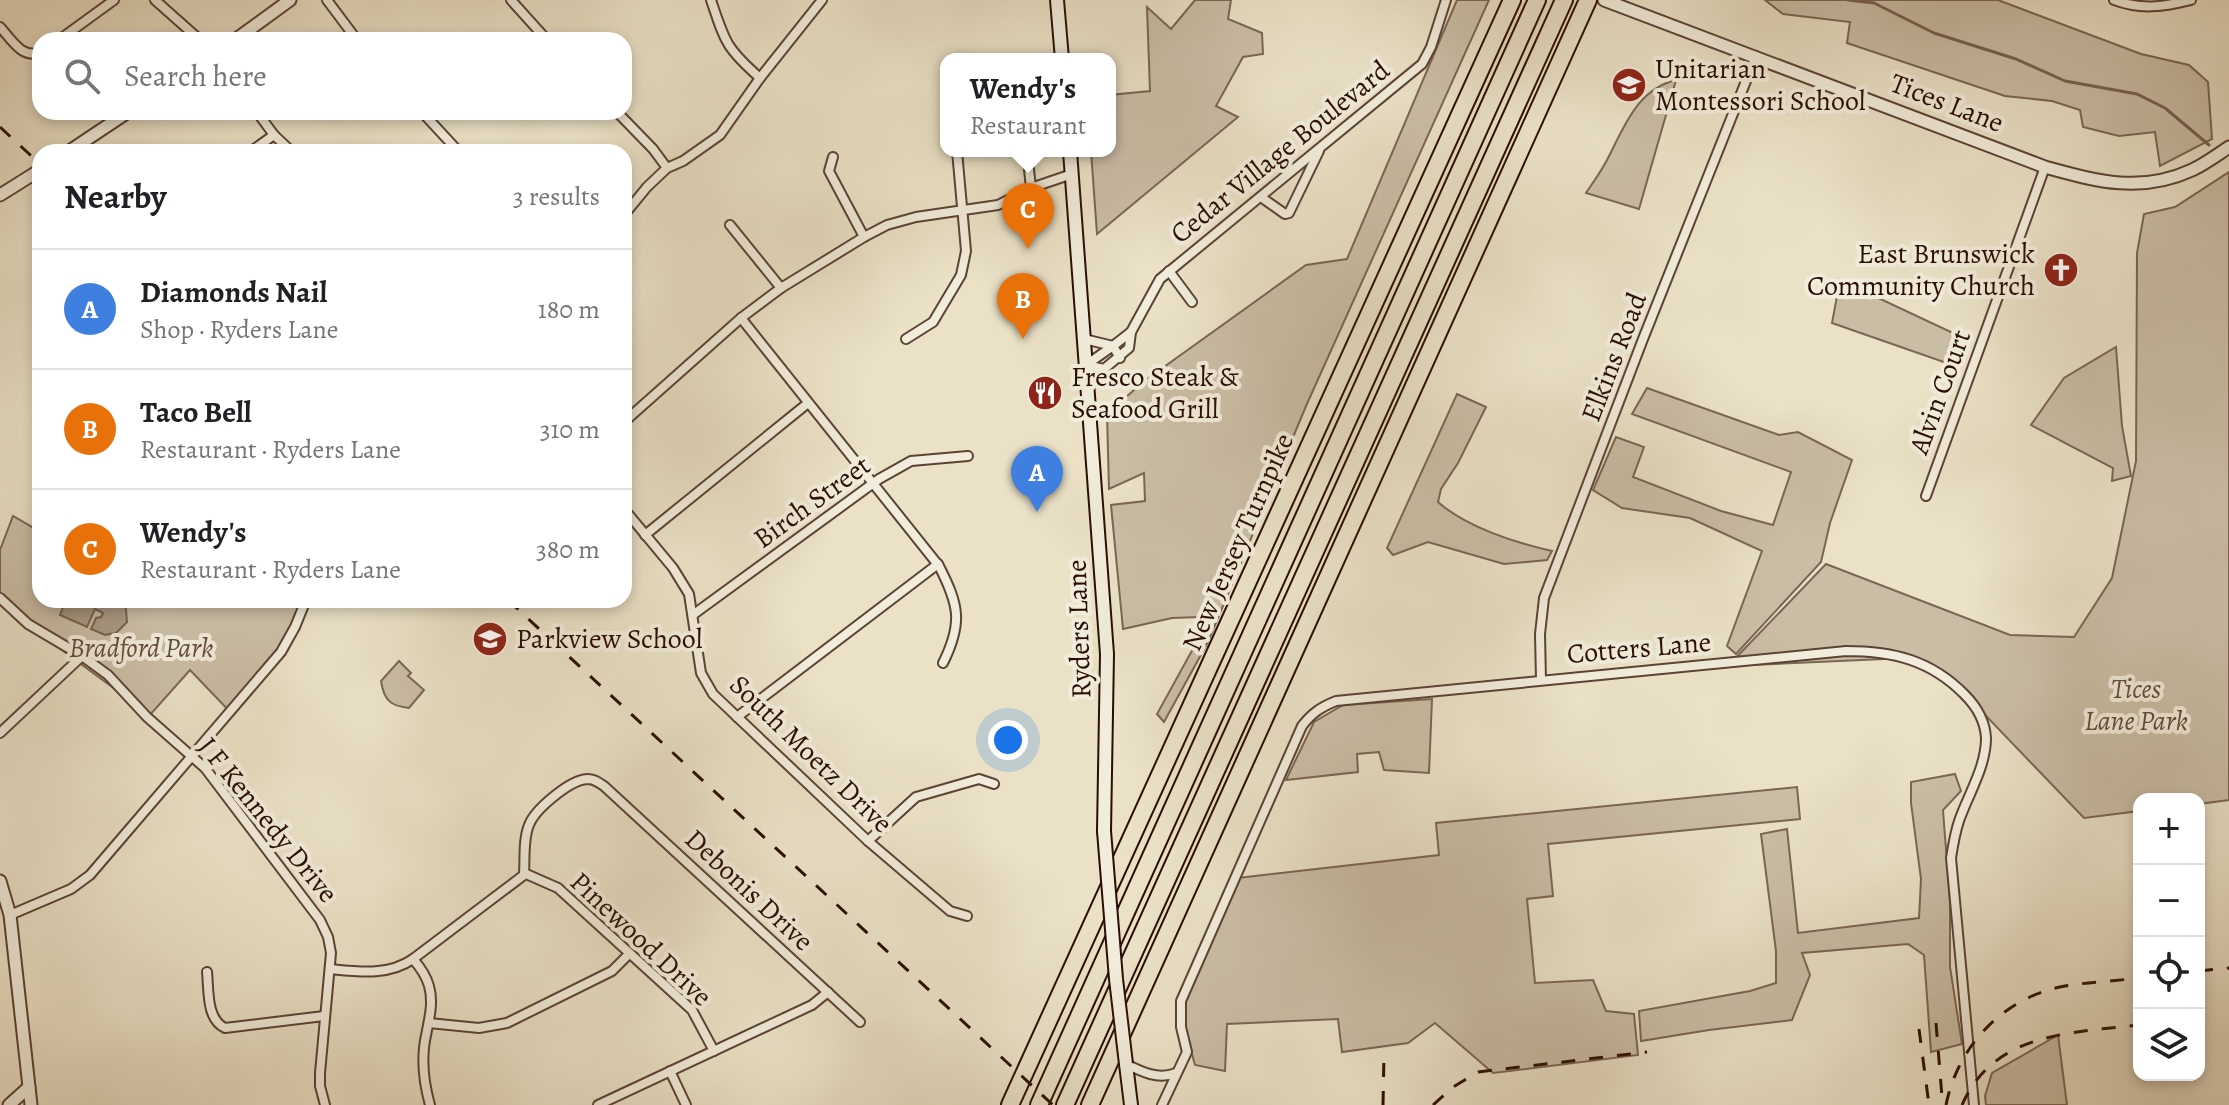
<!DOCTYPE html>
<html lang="en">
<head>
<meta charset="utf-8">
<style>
  body { margin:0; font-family:Alegreya,serif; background:#f2f2f2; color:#202124 }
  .controls { position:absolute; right:24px; bottom:24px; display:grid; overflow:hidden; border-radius:16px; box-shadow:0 4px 12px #0003 }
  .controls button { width:72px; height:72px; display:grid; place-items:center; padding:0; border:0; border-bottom:2px solid #e0e0e0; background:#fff; color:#202124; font:40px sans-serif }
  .you { position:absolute; left:1008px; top:740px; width:28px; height:28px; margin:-20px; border:6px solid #fff; border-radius:50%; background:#1a73e8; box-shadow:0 0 0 12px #1a73e833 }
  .badge { display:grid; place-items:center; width:52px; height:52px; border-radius:50%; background:#0b8043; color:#fff; font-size:26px; font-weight:700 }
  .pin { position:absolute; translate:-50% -66px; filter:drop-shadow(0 2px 4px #0008) }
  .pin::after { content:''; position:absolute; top:42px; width:28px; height:24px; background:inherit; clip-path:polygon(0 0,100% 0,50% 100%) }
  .popup { position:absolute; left:940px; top:53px; width:176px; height:104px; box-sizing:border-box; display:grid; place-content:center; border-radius:16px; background:#fff; filter:drop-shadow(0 2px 6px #0005); font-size:26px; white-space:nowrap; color:#757577 }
  .popup b { font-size:30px; color:#202124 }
  .popup::after { content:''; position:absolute; left:50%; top:100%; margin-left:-16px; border:16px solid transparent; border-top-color:#fff }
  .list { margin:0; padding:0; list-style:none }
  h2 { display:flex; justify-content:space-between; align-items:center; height:104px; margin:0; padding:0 32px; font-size:34px }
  h2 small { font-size:26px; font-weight:400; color:#757577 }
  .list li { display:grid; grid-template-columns:52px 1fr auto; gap:24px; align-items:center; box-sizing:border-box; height:120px; padding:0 32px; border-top:2px solid #e0e0e0 }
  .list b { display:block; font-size:30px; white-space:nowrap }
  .list p { margin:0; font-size:26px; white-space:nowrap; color:#757577 }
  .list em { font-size:26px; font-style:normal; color:#757577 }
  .icon { flex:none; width:44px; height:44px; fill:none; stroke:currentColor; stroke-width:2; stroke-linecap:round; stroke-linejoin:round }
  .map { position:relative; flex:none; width:2229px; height:1105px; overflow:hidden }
  .search { position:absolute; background:#fff; box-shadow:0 4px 12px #0003; left:32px; top:32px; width:600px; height:88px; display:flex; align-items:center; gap:20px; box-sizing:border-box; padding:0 28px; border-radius:24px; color:#757577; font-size:30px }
  .panel { position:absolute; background:#fff; box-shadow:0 4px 12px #0003; left:32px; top:144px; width:600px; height:464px; border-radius:24px }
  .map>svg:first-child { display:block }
  .green { fill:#cabda6; stroke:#7a6654; stroke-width:2 }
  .water { fill:#a99984; stroke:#776150; stroke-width:2 }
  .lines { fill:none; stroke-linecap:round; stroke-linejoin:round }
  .stream { stroke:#776150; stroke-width:3 }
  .minor-casing { stroke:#5b4334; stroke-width:12 }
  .tertiary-casing { stroke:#5b4334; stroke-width:15 }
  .secondary-casing { stroke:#2b0e03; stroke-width:16 }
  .motorway-casing { stroke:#2b0e03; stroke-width:20 }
  .minor { stroke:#f1ecdb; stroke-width:8 }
  .tertiary { stroke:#f1ecdb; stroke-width:11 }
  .secondary { stroke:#f1ecdb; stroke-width:12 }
  .motorway { stroke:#eae1c7; stroke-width:16 }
  .rail { stroke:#2b0e03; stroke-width:3; stroke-dasharray:14 14; stroke-linecap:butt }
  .secondary-bridge-casing { stroke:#2b0e03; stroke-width:16; stroke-linecap:butt }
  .secondary-bridge { stroke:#f1ecdb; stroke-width:12 }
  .labels { text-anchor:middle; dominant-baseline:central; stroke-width:8; stroke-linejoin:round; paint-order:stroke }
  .poi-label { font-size:28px; fill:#2b0e03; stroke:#f1ecdb; text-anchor:start }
  .street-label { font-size:28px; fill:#2b0e03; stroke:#f1ecdb }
  .park-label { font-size:28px; font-style:italic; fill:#634b3c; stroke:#f1ecdb }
</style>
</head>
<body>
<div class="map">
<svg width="2229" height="1105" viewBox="0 0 2229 1105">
  <rect width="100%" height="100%" fill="#eae1c7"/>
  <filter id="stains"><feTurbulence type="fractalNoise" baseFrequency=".0025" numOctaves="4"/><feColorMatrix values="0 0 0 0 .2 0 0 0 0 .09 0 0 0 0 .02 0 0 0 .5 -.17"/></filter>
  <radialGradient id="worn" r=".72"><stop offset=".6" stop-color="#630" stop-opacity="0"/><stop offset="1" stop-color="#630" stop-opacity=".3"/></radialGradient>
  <!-- green -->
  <g class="green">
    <path d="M1195 0H1231L1228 19 1262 33 1263 54 1243 57 1216 106 1238 117 1097 234 1091 151H1110V95L1150 91 1147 7 1171 29Z"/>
    <path d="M1457 0H1489L1306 406 1208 642 1164 722 1157 714 1194 647 1199 617 1172 618 1123 629 1111 505 1145 501 1144 473 1109 489 1107 414 1143 382 1306 265 1347 259Z"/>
    <path d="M1765 0H1998L2141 54 2189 65 2208 82 2212 139 2160 166 2155 132 2119 136 2083 127 2080 110 2052 101 2005 96 1847 43 1850 22 1783 14Z"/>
    <path d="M1676 80 1639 209 1586 193C1594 181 1603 169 1609 156 1625 125 1638 89 1676 80Z"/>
    <path d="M2229 172V800L2199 804V799H2139V811L2084 818 1966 695 1906 658 1728 666 1826 564 2010 635 2074 637 2112 578 2136 461 2137 253 2144 214 2175 207Z"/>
    <path d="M1840 280 1968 340 1958 367 1832 323Z"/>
    <path d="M2116 347 2122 426 2131 476 2112 481 2113 468 2031 425 2064 378Z"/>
    <path d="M1647 388 1779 435 1798 432 1852 460 1830 523 1821 562 1736 654 1727 646 1762 551 1690 518 1622 508 1593 490 1616 437 1644 447 1633 477 1721 511 1773 525 1791 472 1632 414Z"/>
    <path d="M1457 394 1486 407 1458 463 1441 489 1438 502C1466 527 1516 543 1552 551L1547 560 1504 564 1428 542 1393 555 1387 548Z"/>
    <path d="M40 515V600H309L288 650 260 677 233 715 190 670 150 715 24 622 0 599V550L13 516 34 528Z"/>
    <path d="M399 661 411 673 408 676 424 690 409 708C390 706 384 700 381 681Z"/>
    <path d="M1432 699 1429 773 1384 770 1379 752 1357 754 1358 772 1286 780 1314 722 1343 705Z"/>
    <path d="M1955 774 1961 791 1943 810 1950 902V967L1962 1044 1931 1052 1924 955 1908 944 1802 953 1810 975 1792 1020 1709 1030 1641 1041 1639 1011 1750 991 1776 983V951L1761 834 1787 829 1798 933 1919 918 1921 879 1911 803V782Z"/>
    <path d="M1797 787 1800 819 1548 844 1553 896 1527 899 1535 983 1593 980 1606 1011 1634 1014 1638 1055 1493 1073 1435 1023 1408 1043 1342 1052 1338 1019 1227 1024 1225 1071 1195 1065 1179 1009 1238 878 1439 855 1436 823Z"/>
    <path d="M2058 1035 2067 1105H1986L1985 1096 1992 1073Z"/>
  </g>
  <!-- water -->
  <path class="water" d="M66 600 82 604 84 600H120L126 609 127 622 116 633 105 635 91 629 96 618 101 617 103 613 95 609 87 627 60 615Z"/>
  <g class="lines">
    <!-- stream -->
    <path class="stream" d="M1848 0 1874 3 1934 33 2016 59 2065 81 2137 94 2165 108 2209 145"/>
    <!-- minor casing -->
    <g class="minor-casing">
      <g id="minor">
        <path d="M155 0 200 40"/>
        <path d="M327 0 357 40"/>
        <path d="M511 0 547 40"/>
        <path d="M711 0C725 42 726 48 760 78"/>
        <path d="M2114 0C2140 10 2164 7 2191 0"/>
        <path d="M0 27C12 40 21 58 40 53"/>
        <path d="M59 40 114 0"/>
        <path d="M257 112 274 135 292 152"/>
        <path d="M422 112 459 152"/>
        <path d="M617 112 653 149 667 168"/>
        <path d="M1027 151 1031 188"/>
        <path d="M250 152 274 135"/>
        <path d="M833 157 829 171 864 237"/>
        <path d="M1261 197 1285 214 1289 213 1319 151"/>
        <path d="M624 215 647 187 667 168 683 161 720 135 760 78 822 0"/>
        <path d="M730 225 781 288"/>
        <path d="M1169 271 1192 302"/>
        <path d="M741 318 939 566C959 605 963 623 943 663"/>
        <path d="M906 339 933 322 961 275 966 251 957 151"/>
        <path d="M1084 339 1113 346 1131 332"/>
        <path d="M1086 365 1104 369 1129 348 1131 332 1160 279 1422 64 1431 47 1446 0"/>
        <path d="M1086 365 1113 346 1120 358"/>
        <path d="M624 422 741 318 781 288 864 237 887 225 916 217 998 205 1031 188 1072 174"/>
        <path d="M1926 496 2045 167"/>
        <path d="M624 509 673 568 689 594 701 673 713 694 868 841 950 911 967 916"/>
        <path d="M645 535 808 403"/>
        <path d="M0 598 28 624 82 656 108 675 147 717 205 768 320 920 328 937 331 953 320 1073V1086L325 1105"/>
        <path d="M694 614 879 479 911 461 968 456"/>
        <path d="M1541 680 1540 634 1544 598 1643 339 1756 56"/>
        <path d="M737 717 938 564"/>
        <path d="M0 733 82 656"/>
        <path d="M868 841 916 797 979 779 994 784"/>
        <path d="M524 873 558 888 692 1010 714 1051"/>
        <path d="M10 915 71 889 90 875 281 652 295 627 306 600"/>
        <path d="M413 959C420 967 426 975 429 986 435 1007 426 1028 424 1048 422 1067 425 1087 430 1105"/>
        <path d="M330 969C360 972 388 976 413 959L524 875C525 860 523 839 529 825 535 809 570 780 587 779 594 779 598 782 604 786L860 1022"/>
        <path d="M207 972C209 990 206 1019 225 1028L324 1016"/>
        <path d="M429 1023 479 1028 507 1023 612 971 628 955"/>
        <path d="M1126 1064C1142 1072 1158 1080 1176 1073"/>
        <path d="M670 1071 686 1105"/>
        <path d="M598 1105 812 1005 828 992"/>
        <path d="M1162 1105 1187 1052 1181 1027V1001L1302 726C1312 713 1321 707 1336 701L1846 651C1893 651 1931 660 1965 695 1977 707 1985 720 1986 738 1986 767 1968 795 1959 821 1955 833 1953 845 1951 858L1974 1105"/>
      </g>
    </g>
    <!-- tertiary casing -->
    <g class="tertiary-casing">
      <g id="tertiary">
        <path d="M1604 0 2045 167C2096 181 2140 194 2192 170 2205 164 2217 155 2229 147"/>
        <path d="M235 40 290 0"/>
        <path d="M68 152 128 112"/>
        <path d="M0 195 40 170"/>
        <path d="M0 881 10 915 31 1105"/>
        <path d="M9 1105 29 1087"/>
      </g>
    </g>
    <!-- secondary casing -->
    <g class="secondary-casing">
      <g id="secondary">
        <path d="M1057 0 1062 59"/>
        <path d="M1070 151 1107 654 1104 831"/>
        <path d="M1126 1064 1131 1105"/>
      </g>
    </g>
    <!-- motorway casing -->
    <g class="motorway-casing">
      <g id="motorway">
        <path d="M1010 1105 1512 0"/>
        <path d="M1039 1105 1537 0"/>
        <path d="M1065 1105 1564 0"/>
        <path d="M1090 1105 1588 0"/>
      </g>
    </g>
    <!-- minor -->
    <use href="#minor" class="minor"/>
    <!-- tertiary -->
    <use href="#tertiary" class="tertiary"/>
    <!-- secondary -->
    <use href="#secondary" class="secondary"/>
    <!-- motorway -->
    <use href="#motorway" class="motorway"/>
    <!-- rail -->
    <g class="rail">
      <path d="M0 127 40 164"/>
      <path d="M508 600 1053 1105"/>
      <path d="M2199 971 2229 968"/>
      <path d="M1936 1023 1942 1097"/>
      <path d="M1919 1029 1929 1105"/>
      <path d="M1383 1105 1384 1053"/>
      <path d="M1433 1105 1453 1087 1478 1072 1647 1052"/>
      <path d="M1946 1105C1958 1045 2004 997 2065 986 2089 982 2115 981 2139 978"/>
      <path d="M1962 1105C1994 1032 2071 1033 2139 1025"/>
    </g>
    <!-- secondary-bridge casing -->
    <g class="secondary-bridge-casing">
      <path id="secondary-bridge" d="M1104 831 1116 979 1126 1064"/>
    </g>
    <!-- secondary-bridge -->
    <use href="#secondary-bridge" class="secondary-bridge"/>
  </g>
  <!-- icons -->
  <defs>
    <g id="school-disc" transform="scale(1.8)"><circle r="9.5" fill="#8f2418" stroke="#f1ecdb"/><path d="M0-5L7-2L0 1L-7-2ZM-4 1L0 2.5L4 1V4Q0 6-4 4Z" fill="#fff"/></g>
    <g id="church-disc" transform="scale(1.8)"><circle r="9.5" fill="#8f2418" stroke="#f1ecdb"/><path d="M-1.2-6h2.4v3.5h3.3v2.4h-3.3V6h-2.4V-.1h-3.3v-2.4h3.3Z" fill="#fff"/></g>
    <g id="restaurant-disc" transform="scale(1.8)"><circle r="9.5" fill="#8f2418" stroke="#f1ecdb"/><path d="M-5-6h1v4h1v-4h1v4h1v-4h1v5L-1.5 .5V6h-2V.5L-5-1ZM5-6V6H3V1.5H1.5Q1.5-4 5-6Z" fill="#fff"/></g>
  </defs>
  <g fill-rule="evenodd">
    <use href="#school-disc" x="1629" y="85"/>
    <use href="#church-disc" x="2061" y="270"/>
    <use href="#restaurant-disc" x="1045" y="393"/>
    <use href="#school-disc" x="490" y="639"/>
  </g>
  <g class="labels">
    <!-- poi labels -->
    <g class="poi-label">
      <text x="1655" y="69">Unitarian<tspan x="1655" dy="32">Montessori School</tspan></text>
      <text x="2035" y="254" text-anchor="end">East Brunswick<tspan x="2035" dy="32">Community Church</tspan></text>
      <text x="1071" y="377">Fresco Steak &amp;<tspan x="1071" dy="32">Seafood Grill</tspan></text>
      <text x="516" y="639">Parkview School</text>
    </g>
    <!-- street labels -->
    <g class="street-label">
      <text transform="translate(1947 103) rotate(21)">Tices Lane</text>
      <text transform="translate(1280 152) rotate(-39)">Cedar Village Boulevard</text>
      <text transform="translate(1614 357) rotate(-69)">Elkins Road</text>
      <text transform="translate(1940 392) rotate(-70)">Alvin Court</text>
      <text transform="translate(812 502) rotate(-36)">Birch Street</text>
      <text transform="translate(1238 542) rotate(-66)">New Jersey Turnpike</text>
      <text transform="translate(1079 629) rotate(-92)">Ryders Lane</text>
      <text transform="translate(1639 648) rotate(-5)">Cotters Lane</text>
      <text transform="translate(811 754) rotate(44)">South Moetz Drive</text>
      <text transform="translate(268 820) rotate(51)">J F Kennedy Drive</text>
      <text transform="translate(749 890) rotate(43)">Debonis Drive</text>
      <text transform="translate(641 939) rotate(43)">Pinewood Drive</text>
    </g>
    <!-- park labels -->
    <g class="park-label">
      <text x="141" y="648">Bradford Park</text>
      <text x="2136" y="689">Tices<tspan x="2136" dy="32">Lane Park</tspan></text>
    </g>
  </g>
  <rect width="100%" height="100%" filter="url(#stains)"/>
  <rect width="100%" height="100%" fill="url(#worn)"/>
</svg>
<div class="controls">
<button>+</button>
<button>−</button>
<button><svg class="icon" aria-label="locate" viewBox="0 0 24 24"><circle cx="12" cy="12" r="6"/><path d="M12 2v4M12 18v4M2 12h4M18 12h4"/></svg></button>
<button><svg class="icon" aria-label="layers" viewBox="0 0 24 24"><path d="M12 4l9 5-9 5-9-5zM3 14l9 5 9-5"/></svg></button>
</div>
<div class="you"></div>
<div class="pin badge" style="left:1037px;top:512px;background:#3f7fe0">A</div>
<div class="pin badge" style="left:1023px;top:339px;background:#e8710a">B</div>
<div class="pin badge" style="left:1028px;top:249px;background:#e8710a">C</div>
<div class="popup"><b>Wendy's</b>Restaurant</div>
<div class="search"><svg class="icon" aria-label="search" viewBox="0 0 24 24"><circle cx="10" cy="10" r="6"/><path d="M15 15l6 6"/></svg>Search here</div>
<section class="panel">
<h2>Nearby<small>3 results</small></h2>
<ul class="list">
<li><span class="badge" style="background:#3f7fe0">A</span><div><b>Diamonds Nail</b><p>Shop · Ryders Lane</p></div><em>180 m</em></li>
<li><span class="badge" style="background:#e8710a">B</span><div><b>Taco Bell</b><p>Restaurant · Ryders Lane</p></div><em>310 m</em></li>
<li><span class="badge" style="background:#e8710a">C</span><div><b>Wendy's</b><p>Restaurant · Ryders Lane</p></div><em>380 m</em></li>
</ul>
</section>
</div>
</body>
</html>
